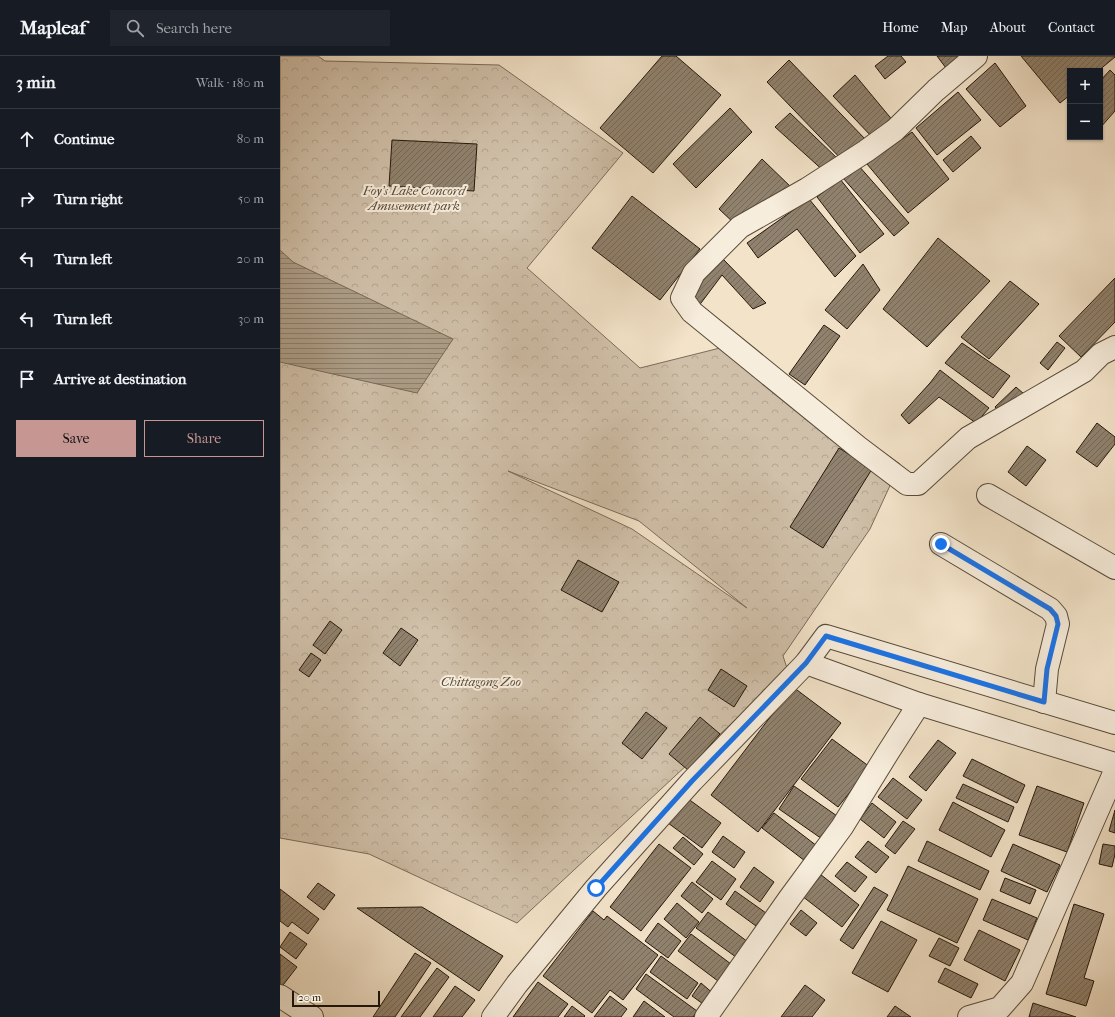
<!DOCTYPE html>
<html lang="en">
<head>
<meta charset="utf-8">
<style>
  body { margin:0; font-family:"IM FELL French Canon",serif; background:#20242c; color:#f1f3f6 }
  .controls { position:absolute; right:12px; top:12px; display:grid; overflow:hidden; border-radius:0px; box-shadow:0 1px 3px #0004 }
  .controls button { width:36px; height:36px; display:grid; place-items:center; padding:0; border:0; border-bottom:1px solid #363941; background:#171b24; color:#f1f3f6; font:20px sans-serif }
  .scale { position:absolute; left:12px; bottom:10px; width:88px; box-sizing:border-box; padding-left:4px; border:2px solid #25180b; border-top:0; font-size:11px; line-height:14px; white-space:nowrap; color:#25180b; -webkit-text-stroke:3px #f7eddc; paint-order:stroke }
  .stop { position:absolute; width:12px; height:12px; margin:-9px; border:3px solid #1a73e8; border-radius:50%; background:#fff }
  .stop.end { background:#1a73e8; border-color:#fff; box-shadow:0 1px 4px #0008 }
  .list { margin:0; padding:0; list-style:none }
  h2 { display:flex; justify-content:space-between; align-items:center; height:52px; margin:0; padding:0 16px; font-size:17px }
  h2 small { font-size:13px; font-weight:400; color:#9ea1a6 }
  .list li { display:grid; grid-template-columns:26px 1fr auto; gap:12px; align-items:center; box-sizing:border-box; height:60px; padding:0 16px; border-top:1px solid #363941 }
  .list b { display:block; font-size:15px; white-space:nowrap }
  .list em { font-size:13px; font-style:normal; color:#9ea1a6 }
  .actions { display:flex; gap:8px; padding:12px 16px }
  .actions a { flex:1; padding:9px 0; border:1px solid #c59692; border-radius:0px; text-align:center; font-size:14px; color:#c59692 }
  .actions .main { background:#c59692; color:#111 }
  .icon { flex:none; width:22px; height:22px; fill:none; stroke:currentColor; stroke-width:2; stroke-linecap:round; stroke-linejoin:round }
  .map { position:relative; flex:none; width:835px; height:961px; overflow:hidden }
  header { display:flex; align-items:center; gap:24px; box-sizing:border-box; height:56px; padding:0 20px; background:#171b24; border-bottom:1px solid #363941 }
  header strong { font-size:19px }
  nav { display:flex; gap:22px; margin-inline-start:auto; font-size:14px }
  .search { width:280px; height:36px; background:#20242c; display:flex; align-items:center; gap:10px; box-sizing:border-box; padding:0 14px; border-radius:0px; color:#9ea1a6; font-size:15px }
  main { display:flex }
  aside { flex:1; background:#171b24 }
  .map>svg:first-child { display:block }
  .park { fill:url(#park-crowns); stroke:#7a6c5a; fill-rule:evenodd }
  .water { fill:url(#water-rules); stroke:#776856 }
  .building { fill:url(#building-hatch); stroke:#25180b }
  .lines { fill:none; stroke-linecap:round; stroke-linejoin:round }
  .minor-casing { stroke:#584b3a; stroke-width:24 }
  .minor { stroke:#f7eddc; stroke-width:22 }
  .route { stroke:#1a73e8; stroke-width:5 }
  .labels { text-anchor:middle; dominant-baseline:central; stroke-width:4; stroke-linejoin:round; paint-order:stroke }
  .park-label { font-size:13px; font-style:italic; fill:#584a3a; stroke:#f7eddc }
</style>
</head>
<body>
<header>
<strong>Mapleaf</strong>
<div class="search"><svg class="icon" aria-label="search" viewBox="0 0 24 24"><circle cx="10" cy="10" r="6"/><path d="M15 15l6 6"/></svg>Search here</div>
<nav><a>Home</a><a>Map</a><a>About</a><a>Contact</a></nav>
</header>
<main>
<aside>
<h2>3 min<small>Walk · 180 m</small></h2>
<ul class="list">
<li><svg class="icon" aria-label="ahead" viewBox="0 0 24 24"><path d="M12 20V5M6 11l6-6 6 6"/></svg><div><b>Continue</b></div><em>80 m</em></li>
<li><svg class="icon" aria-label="right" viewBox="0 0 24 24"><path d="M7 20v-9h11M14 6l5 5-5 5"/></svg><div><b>Turn right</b></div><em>50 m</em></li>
<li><svg class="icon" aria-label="left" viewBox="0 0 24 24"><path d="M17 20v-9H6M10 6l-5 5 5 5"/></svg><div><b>Turn left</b></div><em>20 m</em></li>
<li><svg class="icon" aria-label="left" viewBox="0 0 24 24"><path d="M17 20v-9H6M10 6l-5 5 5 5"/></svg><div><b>Turn left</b></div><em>30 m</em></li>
<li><svg class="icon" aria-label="arrive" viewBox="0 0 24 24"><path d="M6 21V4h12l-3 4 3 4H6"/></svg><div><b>Arrive at destination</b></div></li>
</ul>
<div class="actions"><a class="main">Save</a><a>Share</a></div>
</aside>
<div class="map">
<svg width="835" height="961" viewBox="0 0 835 961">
  <defs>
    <pattern id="park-crowns" width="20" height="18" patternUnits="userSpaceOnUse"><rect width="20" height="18" fill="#d0c0a9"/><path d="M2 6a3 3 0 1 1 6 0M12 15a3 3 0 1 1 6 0" fill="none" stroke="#b2a490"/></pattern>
    <pattern id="water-rules" width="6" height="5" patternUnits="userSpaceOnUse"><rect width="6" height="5" fill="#ad9e88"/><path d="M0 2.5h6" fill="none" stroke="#8d806d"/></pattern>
    <pattern id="building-hatch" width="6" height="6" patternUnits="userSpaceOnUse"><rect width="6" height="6" fill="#90826e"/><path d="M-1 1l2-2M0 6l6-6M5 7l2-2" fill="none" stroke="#756959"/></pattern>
  </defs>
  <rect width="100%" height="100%" fill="#f3e3c9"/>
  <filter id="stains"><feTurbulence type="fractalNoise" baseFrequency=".005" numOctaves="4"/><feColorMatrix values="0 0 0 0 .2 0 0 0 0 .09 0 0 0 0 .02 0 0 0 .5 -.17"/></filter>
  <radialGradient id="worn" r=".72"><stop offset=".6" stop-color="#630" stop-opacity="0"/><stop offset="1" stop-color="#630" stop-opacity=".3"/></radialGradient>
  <!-- park -->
  <path class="park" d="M0 0H38L45 5 219 9 343 97 247 212 360 312 448 290 479 308 620 408 590 473 503 600 508 615 237 867 89 798 0 782ZM228 415 359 465 467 552 352 473Z"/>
  <!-- water -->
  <path class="water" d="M0 194 13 206 173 283 137 337 0 306Z"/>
  <!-- building -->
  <g class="building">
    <path d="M382 0H396L441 39 373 117 320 72Z"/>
    <path d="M608 0H621L626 6 605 23 595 10Z"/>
    <path d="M657 0H680L666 12Z"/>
    <path d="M741 0H835V1L818 15H790V39L780 47Z"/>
    <path d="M509 4 587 85 565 107 487 26Z"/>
    <path d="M715 7 746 50 720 71 686 33Z"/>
    <path d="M830 14 835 19V55L820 72V25Z"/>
    <path d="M575 19 614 66 593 82 553 40Z"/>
    <path d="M678 36 701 64 657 99 636 72Z"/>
    <path d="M450 52 472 76 416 132 393 108Z"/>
    <path d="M510 57 558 103 546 117 495 71Z"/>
    <path d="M632 76 669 123 628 157 587 108Z"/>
    <path d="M691 80 701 92 673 116 663 104Z"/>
    <path d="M112 84 197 88 194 135 109 130Z"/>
    <path d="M482 103 513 133 455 168 439 153Z"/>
    <path d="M578 109 629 167 614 180 563 122Z"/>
    <path d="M560 123 604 178 580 197 537 141Z"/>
    <path d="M352 140 420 193 380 244 312 192Z"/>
    <path d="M529 143 576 200 555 221 517 173 478 202 467 187Z"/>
    <path d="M658 182 710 225 647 291 603 253Z"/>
    <path d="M442 202 486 247 473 253 442 219 418 251 405 243Z"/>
    <path d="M583 208 600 234 567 273 545 254Z"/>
    <path d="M835 222V266L801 301 779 280Z"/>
    <path d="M730 225 759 248 709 303 681 281Z"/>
    <path d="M544 269 560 280 525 329 509 318Z"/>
    <path d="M777 286 785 292 768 314 760 307Z"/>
    <path d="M682 287 730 320 713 342 665 307Z"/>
    <path d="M660 314 709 352 696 367 659 341 629 368 621 359 650 327Z"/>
    <path d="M736 331 744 338 722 359 715 351Z"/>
    <path d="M817 367 835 381V388L817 411 796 396Z"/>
    <path d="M747 390 766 404 746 430 728 416Z"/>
    <path d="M559 392 592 413 543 492 510 471Z"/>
    <path d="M298 504 339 526 322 556 281 534Z"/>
    <path d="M50 565 62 574 45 598 33 589Z"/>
    <path d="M121 572 138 584 120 610 103 597Z"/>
    <path d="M31 597 41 604 29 621 19 614Z"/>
    <path d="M441 613 467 630 454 651 428 634Z"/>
    <path d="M513 631 561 667 478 776 431 739Z"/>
    <path d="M366 656 387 672 362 703 342 687Z"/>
    <path d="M420 661 440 678 408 714 389 698Z"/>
    <path d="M552 683 590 711 558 751 521 723Z"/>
    <path d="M658 684 676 697 646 735 629 721Z"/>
    <path d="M692 703 745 729 737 747 683 720Z"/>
    <path d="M613 722 642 744 627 763 598 741Z"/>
    <path d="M683 728 734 751 728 766 676 742Z"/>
    <path d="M514 730 560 762 545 785 499 753Z"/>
    <path d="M757 730 804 747 787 796 739 779Z"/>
    <path d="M407 742 441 767 422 792 388 767Z"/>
    <path d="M673 746 725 774 711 801 659 774Z"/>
    <path d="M592 747 616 766 604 782 580 763Z"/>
    <path d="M835 754V777L829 775Z"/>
    <path d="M494 757 537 790 525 805 482 772Z"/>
    <path d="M623 765 635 773 615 798 605 790Z"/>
    <path d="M443 780 465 796 454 812 432 796Z"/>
    <path d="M403 781 423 798 414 809 393 792Z"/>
    <path d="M588 785 609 801 596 817 575 801Z"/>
    <path d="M647 785 709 815 700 834 638 805Z"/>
    <path d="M379 788 411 812 361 875 330 851Z"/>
    <path d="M733 788 780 809 767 836 721 815Z"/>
    <path d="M823 788 835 790V798L832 811 819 808Z"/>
    <path d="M432 805 456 823 441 844 416 826Z"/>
    <path d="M567 806 587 821 575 836 555 820Z"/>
    <path d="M628 810 698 843 677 887 607 854Z"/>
    <path d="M474 811 494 826 480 846 460 831Z"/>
    <path d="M540 818 579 849 562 871 522 840Z"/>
    <path d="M725 822 756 834 750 848 720 835Z"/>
    <path d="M412 826 433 843 422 857 401 840Z"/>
    <path d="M38 827 55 839 44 854 27 841Z"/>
    <path d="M594 831 608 839 573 893 560 884Z"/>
    <path d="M0 833 39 863 28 878 12 866 8 871 0 865Z"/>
    <path d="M455 835 486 857 476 870 446 848Z"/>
    <path d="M712 843 757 862 748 884 703 864Z"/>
    <path d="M397 847 419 866 406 882 384 863Z"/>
    <path d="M794 848 824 858 804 922 814 925 806 950 766 938Z"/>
    <path d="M142 851 223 900 199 935 77 852Z"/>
    <path d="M521 854 537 867 526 880 510 868Z"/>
    <path d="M313 855 324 864 327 860 378 899 343 944 330 934 312 957 263 920Z"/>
    <path d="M428 856 472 889 460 904 416 872Z"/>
    <path d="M601 865 637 884 608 936 572 917Z"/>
    <path d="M378 867 401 885 388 902 365 885Z"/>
    <path d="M699 874 740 894 725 925 684 904Z"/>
    <path d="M10 876 27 888 16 903 0 891Z"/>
    <path d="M411 878 455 911 442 928 398 895Z"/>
    <path d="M659 882 679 892 670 910 649 900Z"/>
    <path d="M135 897 151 907 115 961H93Z"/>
    <path d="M0 898 17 911 0 933Z"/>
    <path d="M381 900 418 927 407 943 370 916Z"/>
    <path d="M157 912 169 921 140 961H121Z"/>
    <path d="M665 912 698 928 691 942 658 926Z"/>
    <path d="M366 918 417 955 413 961H394L356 933Z"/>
    <path d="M258 926 288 948 278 961H233Z"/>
    <path d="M421 927 435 939 426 950 412 940Z"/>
    <path d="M525 929 545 944 532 961H501Z"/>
    <path d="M175 930 195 944 182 961H153Z"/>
    <path d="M330 940 347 953 341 961H314Z"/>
    <path d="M364 945 385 961H353Z"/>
    <path d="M753 947 796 961H749Z"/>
    <path d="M292 950 305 960 304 961H284Z"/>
    <path d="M615 950 631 961H607Z"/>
  </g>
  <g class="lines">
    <!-- minor casing -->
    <g class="minor-casing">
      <g id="minor">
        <path d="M696 0 656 34 615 74 586 95 527 133 460 171 414 217 402 242 412 256 578 391 627 428H638L688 382 804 315 821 298 835 291"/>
        <path d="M708 439 835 512"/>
        <path d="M661 488 770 553 776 560 778 568 767 613 764 646"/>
        <path d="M526 607 639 648 835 708"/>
        <path d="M0 940 32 961"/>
        <path d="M213 961 237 928 316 832 412 725 526 607 546 580 835 667"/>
        <path d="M426 961 509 843 562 771 607 698 639 648"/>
        <path d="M689 961 720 952 742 927 835 715"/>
      </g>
    </g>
    <!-- minor -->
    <use href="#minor" class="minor"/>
  </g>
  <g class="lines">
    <!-- route -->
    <path class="route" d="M316 832 412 725 526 607 546 580 764 646 767 613 778 568 776 560 770 553 661 488"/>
  </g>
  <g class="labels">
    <!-- park labels -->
    <g class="park-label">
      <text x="134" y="134">Foy's Lake Concord<tspan x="134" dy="15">Amusement park</tspan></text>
      <text x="201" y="625">Chittagong Zoo</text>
    </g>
  </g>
  <rect width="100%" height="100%" filter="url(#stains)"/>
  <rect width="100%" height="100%" fill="url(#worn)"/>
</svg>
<div class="controls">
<button>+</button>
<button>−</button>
</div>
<div class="scale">20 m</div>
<div class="stop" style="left:316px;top:832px"></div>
<div class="stop end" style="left:661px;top:488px"></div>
</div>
</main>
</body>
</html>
